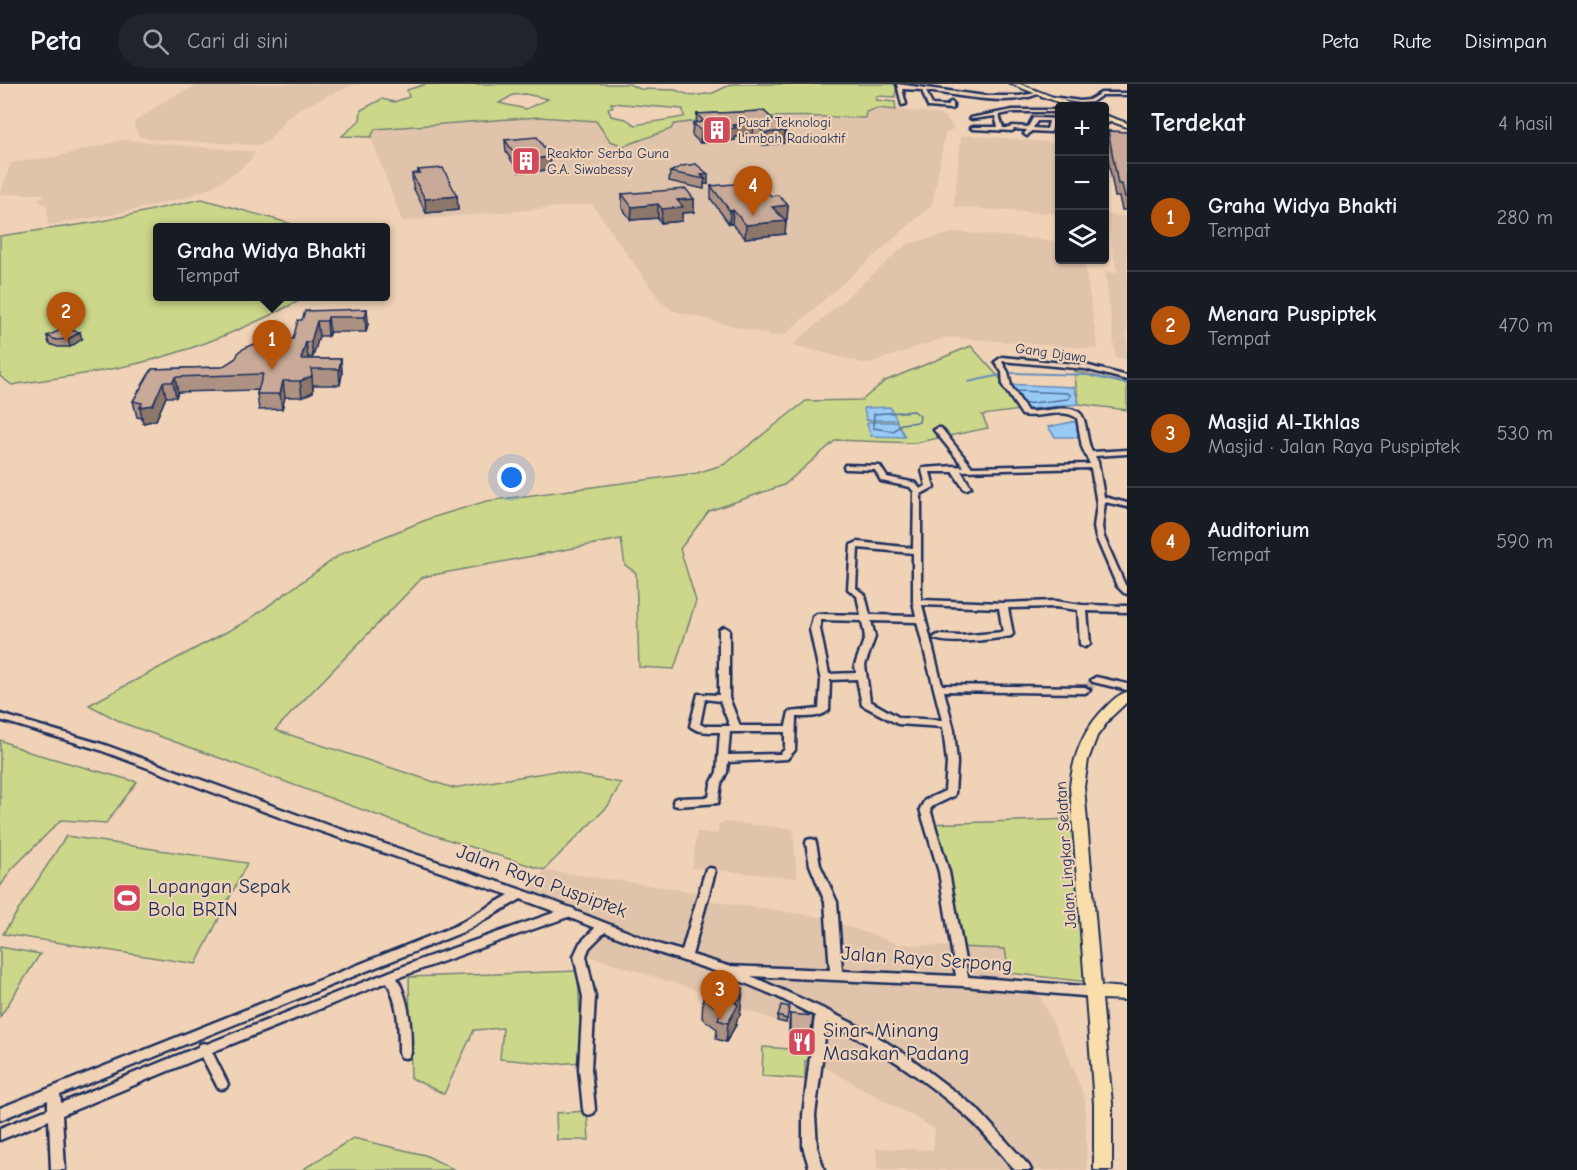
<!DOCTYPE html>
<html lang="id">
<head>
<meta charset="utf-8">
<style>
  body { margin:0; font-family:"Comic Neue",sans-serif; background:#20242c; color:#f1f3f6 }
  .controls { position:absolute; right:18px; top:18px; display:grid; overflow:hidden; border-radius:6px; box-shadow:0 2px 4px #0004 }
  .controls button { width:54px; height:54px; display:grid; place-items:center; padding:0; border:0; border-bottom:2px solid #363941; background:#171b24; color:#f1f3f6; font:30px sans-serif }
  .you { position:absolute; left:512px; top:394px; width:21px; height:21px; margin:-15px; border:4px solid #fff; border-radius:50%; background:#1a73e8; box-shadow:0 0 0 9px #1a73e833 }
  .badge { display:grid; place-items:center; width:39px; height:39px; border-radius:50%; background:#b45309; color:#fff; font-size:20px; font-weight:700 }
  .pin { position:absolute; translate:-50% -50px; filter:drop-shadow(0 2px 3px #0008) }
  .pin::after { content:''; position:absolute; top:32px; width:21px; height:18px; background:inherit; clip-path:polygon(0 0,100% 0,50% 100%) }
  .popup { position:absolute; left:153px; top:139px; width:237px; height:78px; box-sizing:border-box; display:grid; place-content:center; border-radius:6px; background:#171b24; filter:drop-shadow(0 2px 4px #0005); font-size:20px; white-space:nowrap; color:#9ea1a6 }
  .popup b { font-size:22px; color:#f1f3f6 }
  .popup::after { content:''; position:absolute; left:50%; top:100%; margin-left:-12px; border:12px solid transparent; border-top-color:#171b24 }
  .list { margin:0; padding:0; list-style:none }
  h2 { display:flex; justify-content:space-between; align-items:center; height:78px; margin:0; padding:0 24px; font-size:26px }
  h2 small { font-size:20px; font-weight:400; color:#9ea1a6 }
  .list li { display:grid; grid-template-columns:39px 1fr auto; gap:18px; align-items:center; box-sizing:border-box; height:108px; padding:0 24px; border-top:2px solid #363941 }
  .list b { display:block; font-size:22px; white-space:nowrap }
  .list p { margin:0; font-size:20px; white-space:nowrap; color:#9ea1a6 }
  .list em { font-size:20px; font-style:normal; color:#9ea1a6 }
  .icon { flex:none; width:33px; height:33px; fill:none; stroke:currentColor; stroke-width:2; stroke-linecap:round; stroke-linejoin:round }
  .map { position:relative; flex:none; width:1127px; height:1086px; overflow:hidden }
  header { display:flex; align-items:center; gap:36px; box-sizing:border-box; height:84px; padding:0 30px; background:#171b24; border-bottom:2px solid #363941 }
  header strong { font-size:28px }
  nav { display:flex; gap:33px; margin-inline-start:auto; font-size:21px }
  .search { width:420px; height:54px; background:#20242c; display:flex; align-items:center; gap:15px; box-sizing:border-box; padding:0 21px; border-radius:33px; color:#9ea1a6; font-size:22px }
  main { display:flex }
  aside { flex:1; background:#171b24 }
  .map>svg:first-child { display:block }
  .built { fill:#e0c3ab }
  .green { fill:#ccd78a; stroke:#748374; stroke-width:1.5; fill-rule:evenodd }
  .water { fill:#99caf6; stroke:#678cb9; stroke-width:1.5 }
  .lines { fill:none; stroke-linecap:round; stroke-linejoin:round }
  .shore { stroke:#4d6d9b; stroke-width:1.5 }
  .stream { stroke:#678cb9; stroke-width:2 }
  .minor-tunnel { stroke:#c5b1a4; stroke-width:9; stroke-dasharray:9 4.5; stroke-linecap:butt }
  .minor-casing { stroke:#1b2f5e; stroke-width:5 }
  .major-casing { stroke:#1b2f5e; stroke-width:4 }
  .minor { fill:#f0d2b6; fill-rule:evenodd }
  .major { fill:#f9deab; fill-rule:evenodd }
  .wall { fill:#ad9283; stroke:#1b2f5e; stroke-width:1.5 }
  .shaded-wall { fill:#8d776a; stroke:#1b2f5e; stroke-width:1.5 }
  .building { fill:#c9aa98; stroke:#1b2f5e; stroke-width:1.5 }
  .labels { text-anchor:middle; dominant-baseline:central; stroke-width:4.5; stroke-linejoin:round; paint-order:stroke }
  .far-poi-label { font-size:14px; fill:#1b2f5e; stroke:#f0d2b6; text-anchor:start }
  .far-street-label { font-size:14px; fill:#1b2f5e; stroke:#f0d2b6 }
  .street-label { font-size:16px; fill:#1b2f5e; stroke:#f0d2b6 }
  .near-street-label { font-size:20px; fill:#1b2f5e; stroke:#f0d2b6 }
  .near-poi-label { font-size:20px; fill:#1b2f5e; stroke:#f0d2b6; text-anchor:start }
</style>
</head>
<body>
<header>
<strong>Peta</strong>
<div class="search"><svg class="icon" aria-label="search" viewBox="0 0 24 24"><circle cx="10" cy="10" r="6"/><path d="M15 15l6 6"/></svg>Cari di sini</div>
<nav><a>Peta</a><a>Rute</a><a>Disimpan</a></nav>
</header>
<main>
<div class="map">
<svg width="1127" height="1086" viewBox="0 0 1127 1086">
  <rect width="100%" height="100%" fill="#f0d2b6"/>
  <filter id="ink" filterUnits="userSpaceOnUse"><feTurbulence type="fractalNoise" baseFrequency=".0167" numOctaves="2"/><feDisplacementMap in="SourceGraphic" scale="12" xChannelSelector="R" yChannelSelector="G"/><feConvolveMatrix kernelMatrix="1 2 1 2 8 2 1 2 1" color-interpolation-filters="sRGB"/></filter>
  <g filter="url(#ink)">
    <!-- built -->
    <g class="built">
      <path d="M201 0H355L298 25 286 35 267 58 257 61 149 55 139 52 134 41 135 37 173 12Z"/>
      <path d="M878 24 932 29 944 32 954 44 945 50 932 121 784 251 773 252 674 227 661 218 592 120 402 137 371 53 375 45 539 33 596 37 610 57 671 45 674 40 716 34 813 31 865 34 866 28Z"/>
      <path d="M968 51 1059 59V130L954 123 961 53Z"/>
      <path d="M123 56 254 68 252 75 238 87 210 104 184 114 116 130 48 141 47 122 38 116 45 110H0L11 79 59 72Z"/>
      <path d="M1106 131 1127 132V275L1116 274 1105 188H1117Z"/>
      <path d="M958 148 1059 157 1060 176H1084L1098 265 947 253 867 280 793 261 907 160Z"/>
      <path d="M726 738 793 745 797 794 692 784 697 748 718 750 719 740Z"/>
      <path d="M544 786 683 806 702 809 711 817 816 832 899 860 1005 865 1009 889 1038 908 1070 975 1085 1016 1087 1086H878L876 1064 933 1066 935 1045 789 963V941L713 915 709 910 577 868 592 843 521 819Z"/>
    </g>
    <!-- green -->
    <g class="green">
      <path d="M426 0H629L640 5 675 6 692 12 713 9 732 0H893L897 2 895 13 877 12 876 16 895 18 896 26 878 24 866 28 865 34C802 31 737 32 674 40L671 45 624 62 610 57 596 37 539 33 375 45 371 53 342 52 360 36 361 26 382 15 394 18 409 13 407 6ZM525 10 548 15 526 25 499 19 513 11ZM611 19 683 25 684 33 635 41 626 35 611 32 608 24 613 23Z"/>
      <path d="M202 115 303 143 158 144V212L306 213C248 244 187 270 121 283 85 291 48 295 12 301L0 292V152L98 138Z"/>
      <path d="M971 262 1005 300 1021 326 982 331 988 344 914 359 836 356 784 401 709 427 680 465 696 517 674 585 639 583 636 489 625 481 621 455 423 493 275 646 453 704 556 687 621 699 608 722 544 786 421 747 123 639 89 621 247 537 341 470 431 434 487 417 697 389 725 380 806 317 862 316 885 297Z"/>
      <path d="M1074 287 1127 300V326L1079 320Z"/>
      <path d="M0 656 29 668 137 698 106 739 61 736 11 786 0 803Z"/>
      <path d="M1074 735 1097 899 1009 889 1005 865 957 863 927 740Z"/>
      <path d="M66 752 247 779 196 880 3 850Z"/>
      <path d="M0 863 40 870 0 933Z"/>
      <path d="M578 887 582 978 555 980 500 975 503 944 474 946 444 1010 411 994 409 893Z"/>
      <path d="M763 963 815 967 811 977H805V995L762 992Z"/>
      <path d="M587 1027 589 1056H557L556 1029Z"/>
      <path d="M353 1054 425 1071 455 1086H302Z"/>
    </g>
    <!-- water -->
    <g class="water">
      <path d="M1005 300 1074 303 1079 320 1021 326Z"/>
      <path d="M890 323 897 336H866L864 324Z"/>
      <path d="M1077 337 1080 353H1055L1048 343Z"/>
      <path d="M869 338H897L905 353 871 352 867 340Z"/>
    </g>
    <g class="lines">
      <!-- shore -->
      <g class="shore">
        <path d="M1016 307 1068 309 1071 312 1068 315 1024 320"/>
        <path d="M914 327 920 332 919 338 901 340 894 347 873 344 874 330Z"/>
      </g>
      <!-- stream -->
      <g class="stream">
        <path d="M1012 289 1087 291 1127 300"/>
        <path d="M968 298 1001 291"/>
      </g>
      <!-- minor-tunnel -->
      <path class="minor-tunnel" d="M1085 606 1096 596"/>
      <!-- minor casing -->
      <g class="minor-casing">
        <g id="minor">
          <path d="M897 0 985 12H1019L1036 9 1038 10C1007 23 960 11 926 7L932 21 949 22V19L951 18 953 19V24L951 25 928 23 922 6 902 5 906 20 902 21Z"/>
          <path d="M1101 9H1127V11H1102L1092 18 1080 19 1042 13 1044 12 1080 17 1089 16Z"/>
          <path d="M1013 26H1060V28H1013L999 31 1003 44H1010L1012 42 1028 43 1033 34H1035L1060 35V37H1054L1051 48 1031 47 1027 52 1024 50 1027 46 1014 45 1012 47 973 45 971 44 973 43H998L995 32 972 35 970 34ZM1037 37H1049L1047 45 1033 44Z"/>
          <path d="M1112 35 1114 36V37L1104 40V37Z"/>
          <path d="M1002 273 1085 281 1127 292V296L1085 285 1003 277 1002 278 1008 288 1011 302 1027 327C1042 330 1078 315 1084 336 1087 346 1087 358 1092 368L1127 366V370L1095 372 1098 378 1104 413 1127 419V423L1105 418 1102 443 1104 453 1125 501 1127 503V510L1124 509 1117 502 1096 453 1094 443 1097 420 1091 384 961 387 971 403 967 405H964L953 388H930L934 403 921 410V516L1003 519 1055 517 1082 521 1127 522V528L1087 527 1090 560 1085 563 1080 560 1078 526 1055 523 1008 524 1013 550 1011 552C996 555 945 562 933 554L938 551 960 552 1003 548 999 524 922 521 942 601 1085 603 1090 606 1085 609 944 607 954 646 957 679 955 709 954 712 933 722 930 725 949 788 968 893 1095 903 1099 905 1101 908 1099 911 1095 913 963 902 751 892 826 926 870 948 908 972 976 1024 1029 1082 1031 1086H1015C999 1068 984 1047 965 1031 923 994 877 963 827 938L815 1031 817 1063 824 1086H810L803 1063V1031L815 932 776 912 721 889 653 867 605 848 589 864 586 872 595 913 591 985 595 1025 594 1029 589 1031 584 1029 583 1025 579 985 583 913 574 872 580 859 595 844 568 833 502 856 397 894C410 918 411 943 411 969L409 973 405 974 401 973 399 969C399 945 399 920 387 898L212 968 228 1000 226 1004 222 1005 218 1004 202 973 62 1031 65 1086H51L49 1036 0 1056V1044L48 1025V1016L0 1036V1024L455 842 509 811 290 737 97 665 0 636V630L105 661 298 731 525 807 574 825 575 827 661 861 682 867 705 788 706 785 710 784 714 785 715 788 692 871 728 882 830 886 825 818 810 781 806 759 807 756 811 755 815 756 816 759 820 781 837 818 842 887 956 892 939 788 920 725 925 716 945 707 947 679 943 643 898 640 862 621 857 595 830 596 829 626C820 634 808 633 796 633L795 666 787 675 728 678 727 688 721 700 718 719 678 722 674 721 673 718 674 715 678 714 709 713 711 700 717 688 720 648C709 648 698 649 690 642L698 610 719 611V546L721 544 724 543 729 546V614L740 642H786L789 628 819 625 821 597 810 545 813 533 817 530 861 531 857 512 848 505 851 461 858 458 913 464 914 408 910 403 881 397 875 386 848 385H845L844 383 845 381 880 382 887 393 916 399 920 405 926 402 922 386 923 384 955 382 964 383 934 346 938 344H941L972 383 1090 380 1082 363 1077 334C1062 323 1041 335 1022 331L1003 302 1002 288 995 278ZM858 464 913 469V518L916 532 870 531 865 511 856 504ZM821 536 862 537 865 553 855 581 856 589 829 590 820 545ZM871 537 917 538 942 636 900 634 870 617 865 581 875 553ZM705 615 720 617 730 642H704L700 640ZM730 648H785V665L780 670 728 671ZM521 815 556 828 422 875 207 960 204 959 200 960 198 963 61 1019 60 1011 463 848Z"/>
          <path d="M1096 593 1127 600V606L1093 598 1091 596Z"/>
        </g>
      </g>
      <!-- major casing -->
      <g class="major-casing">
        <g id="major">
          <path d="M1011 0H1020L1076 22H1068Z"/>
          <path d="M1104 31 1127 39V43L1104 35Z"/>
          <path d="M1127 608V618L1111 633 1097 652 1088 676 1084 703 1101 902 1127 904V916L1102 915 1112 1019V1086H1094V1019L1070 703C1073 671 1084 644 1107 622 1113 616 1119 610 1127 608Z"/>
        </g>
      </g>
      <!-- minor -->
      <use href="#minor" class="minor"/>
      <!-- major -->
      <use href="#major" class="major"/>
    </g>
    <!-- wall -->
    <g class="wall">
      <path d="M764 27 785 47 784 59 763 61 753 51 735 53V56L700 59 692 51 693 39 696 38 697 30Z"/>
      <path d="M1108 47 1127 48V126H1122L1119 113H1115L1105 59Z"/>
      <path d="M505 56 550 86 519 88 506 68Z"/>
      <path d="M696 80 708 100H704V105L669 97 670 88Z"/>
      <path d="M418 86 457 112 458 126 426 129 413 103 412 90 418 89Z"/>
      <path d="M711 102 771 112 788 121 787 135H784L786 137 785 150 745 154 732 140H729L711 115Z"/>
      <path d="M622 110 694 115V128L682 129V137L661 139 658 134 631 136 622 124Z"/>
      <path d="M367 225 368 240 366 248H330L328 252H319L313 273H308L307 275H341L342 290 340 301H313V308L302 313H285L282 325 259 326 257 310 258 306 178 308 176 313H166L156 336 143 339 142 334 137 333 133 317 152 285 222 283 293 255 302 236Z"/>
      <path d="M47 252 82 255 70 263H58L49 260Z"/>
      <path d="M724 900 743 904 740 931 737 935 736 941 726 958 716 955 717 945 702 934 703 914Z"/>
      <path d="M789 923 786 939 777 937 778 932Z"/>
      <path d="M790 930 810 957 809 966 789 964V940Z"/>
    </g>
    <!-- shaded-wall -->
    <g class="shaded-wall">
      <path d="M754 39 753 51 735 53V56L700 59 701 47 733 41Z"/>
      <path d="M785 47 784 59 763 61 764 49Z"/>
      <path d="M550 73V86L519 88V76Z"/>
      <path d="M708 90V100H704L705 95 701 91Z"/>
      <path d="M457 112 458 126 426 129 425 115Z"/>
      <path d="M694 115V128L682 129V137L661 139 662 125 677 116Z"/>
      <path d="M658 120V134L631 136 632 123Z"/>
      <path d="M788 121 787 135 771 136 772 123Z"/>
      <path d="M733 126 732 140H729L730 127Z"/>
      <path d="M786 137 785 150 745 154 746 141Z"/>
      <path d="M367 225 368 240 366 248 365 233Z"/>
      <path d="M328 233 330 248 328 252 327 237Z"/>
      <path d="M317 237 319 252 313 273 311 258Z"/>
      <path d="M80 248 82 255 70 263 68 255Z"/>
      <path d="M306 258 308 273 303 291 301 275Z"/>
      <path d="M341 275 342 290 340 301 339 285Z"/>
      <path d="M312 292 313 308 302 313 300 297Z"/>
      <path d="M175 293 178 308 176 313 173 298Z"/>
      <path d="M283 297 285 313 282 325 280 310Z"/>
      <path d="M163 298 166 313 156 336 143 339 140 323Z"/>
      <path d="M743 904 740 931 737 935 736 941 726 958 728 939 735 919Z"/>
    </g>
    <!-- building -->
    <g class="building">
      <path d="M764 27 785 47 764 49 754 39 733 41 736 44 701 47 693 39 704 38 697 30Z"/>
      <path d="M1108 47 1127 48V113H1125L1122 100H1118Z"/>
      <path d="M537 53 550 73 519 76 505 56Z"/>
      <path d="M696 80 708 90 701 91 705 95 670 88 682 82Z"/>
      <path d="M443 84 457 112 425 115 412 90 420 89 418 86Z"/>
      <path d="M758 98 771 112 778 111 788 121 772 123 786 137 746 141 733 126 730 127 711 102Z"/>
      <path d="M686 105 694 115 677 116 683 123 662 125 658 120 632 123 622 110Z"/>
      <path d="M367 225 365 233H328L327 237H317L311 258H306L301 275H341L339 285H311L312 292 300 297H283L280 310H257L263 290 175 293 173 298H163L153 321 140 323 142 319 133 317 152 285 222 283 236 274 239 267 251 261 293 255 298 236H302L305 227Z"/>
      <path d="M63 245 80 248 68 255 56 256 47 252Z"/>
      <path d="M721 898 724 900 727 898 743 904 739 910 742 912 735 919 738 921 728 939 718 936 721 927 703 914Z"/>
      <path d="M781 921 789 923 787 935 778 932Z"/>
      <path d="M790 930 813 932 810 957 790 954Z"/>
    </g>
  </g>
  <!-- icons -->
  <defs>
    <g id="building-square" transform="scale(1.5)"><rect x="-9" y="-9" width="18" height="18" rx="4" fill="#d1495b" stroke="#f0d2b6"/><path d="M-4-6H4V6H1V3H-1V6H-4ZM-2.5-4.3h1.7v1.8h-1.7ZM.8-4.3h1.7v1.8H.8ZM-2.5-1h1.7V.8h-1.7ZM.8-1h1.7V.8H.8Z" fill="#fff"/></g>
    <g id="stadium-square" transform="scale(1.5)"><rect x="-9" y="-9" width="18" height="18" rx="4" fill="#d1495b" stroke="#f0d2b6"/><path d="M0-5a6.5 5 0 1 0 0 10a6.5 5 0 1 0 0-10ZM-3.5-1.8h7v3.6h-7Z" fill="#fff"/></g>
    <g id="restaurant-square" transform="scale(1.5)"><rect x="-9" y="-9" width="18" height="18" rx="4" fill="#d1495b" stroke="#f0d2b6"/><path d="M-5-6h1v4h1v-4h1v4h1v-4h1v5L-1.5 .5V6h-2V.5L-5-1ZM5-6V6H3V1.5H1.5Q1.5-4 5-6Z" fill="#fff"/></g>
  </defs>
  <g fill-rule="evenodd">
    <use href="#building-square" x="717" y="46"/>
    <use href="#building-square" x="526" y="77"/>
    <use href="#stadium-square" x="127" y="814"/>
    <use href="#restaurant-square" x="802" y="958"/>
  </g>
  <g class="labels">
    <!-- far-poi labels -->
    <g class="far-poi-label">
      <text x="738" y="38">Pusat Teknologi<tspan x="738" dy="16">Limbah Radioaktif</tspan></text>
      <text x="547" y="69">Reaktor Serba Guna<tspan x="547" dy="16">G.A. Siwabessy</tspan></text>
    </g>
    <!-- far-street labels -->
    <g class="far-street-label">
      <text transform="translate(1051 269) rotate(8)">Gang Djawa</text>
    </g>
    <!-- street labels -->
    <g class="street-label">
      <text transform="translate(1066 771) rotate(-94)">Jalan Lingkar Selatan</text>
    </g>
    <!-- near-street labels -->
    <g class="near-street-label">
      <text transform="translate(542 797) rotate(20)">Jalan Raya Puspiptek</text>
      <text transform="translate(927 875) rotate(4)">Jalan Raya Serpong</text>
    </g>
    <!-- near-poi labels -->
    <g class="near-poi-label">
      <text x="148" y="802">Lapangan Sepak<tspan x="148" dy="23">Bola BRIN</tspan></text>
      <text x="823" y="946">Sinar Minang<tspan x="823" dy="23">Masakan Padang</tspan></text>
    </g>
  </g>
</svg>
<div class="controls">
<button>+</button>
<button>−</button>
<button><svg class="icon" aria-label="layers" viewBox="0 0 24 24"><path d="M12 4l9 5-9 5-9-5zM3 14l9 5 9-5"/></svg></button>
</div>
<div class="you"></div>
<div class="pin badge" style="left:272px;top:286px">1</div>
<div class="popup"><b>Graha Widya Bhakti</b>Tempat</div>
<div class="pin badge" style="left:66px;top:258px">2</div>
<div class="pin badge" style="left:720px;top:936px">3</div>
<div class="pin badge" style="left:753px;top:132px">4</div>
</div>
<aside>
<h2>Terdekat<small>4 hasil</small></h2>
<ul class="list">
<li><span class="badge">1</span><div><b>Graha Widya Bhakti</b><p>Tempat</p></div><em>280 m</em></li>
<li><span class="badge">2</span><div><b>Menara Puspiptek</b><p>Tempat</p></div><em>470 m</em></li>
<li><span class="badge">3</span><div><b>Masjid Al-Ikhlas</b><p>Masjid · Jalan Raya Puspiptek</p></div><em>530 m</em></li>
<li><span class="badge">4</span><div><b>Auditorium</b><p>Tempat</p></div><em>590 m</em></li>
</ul>
</aside>
</main>
</body>
</html>
